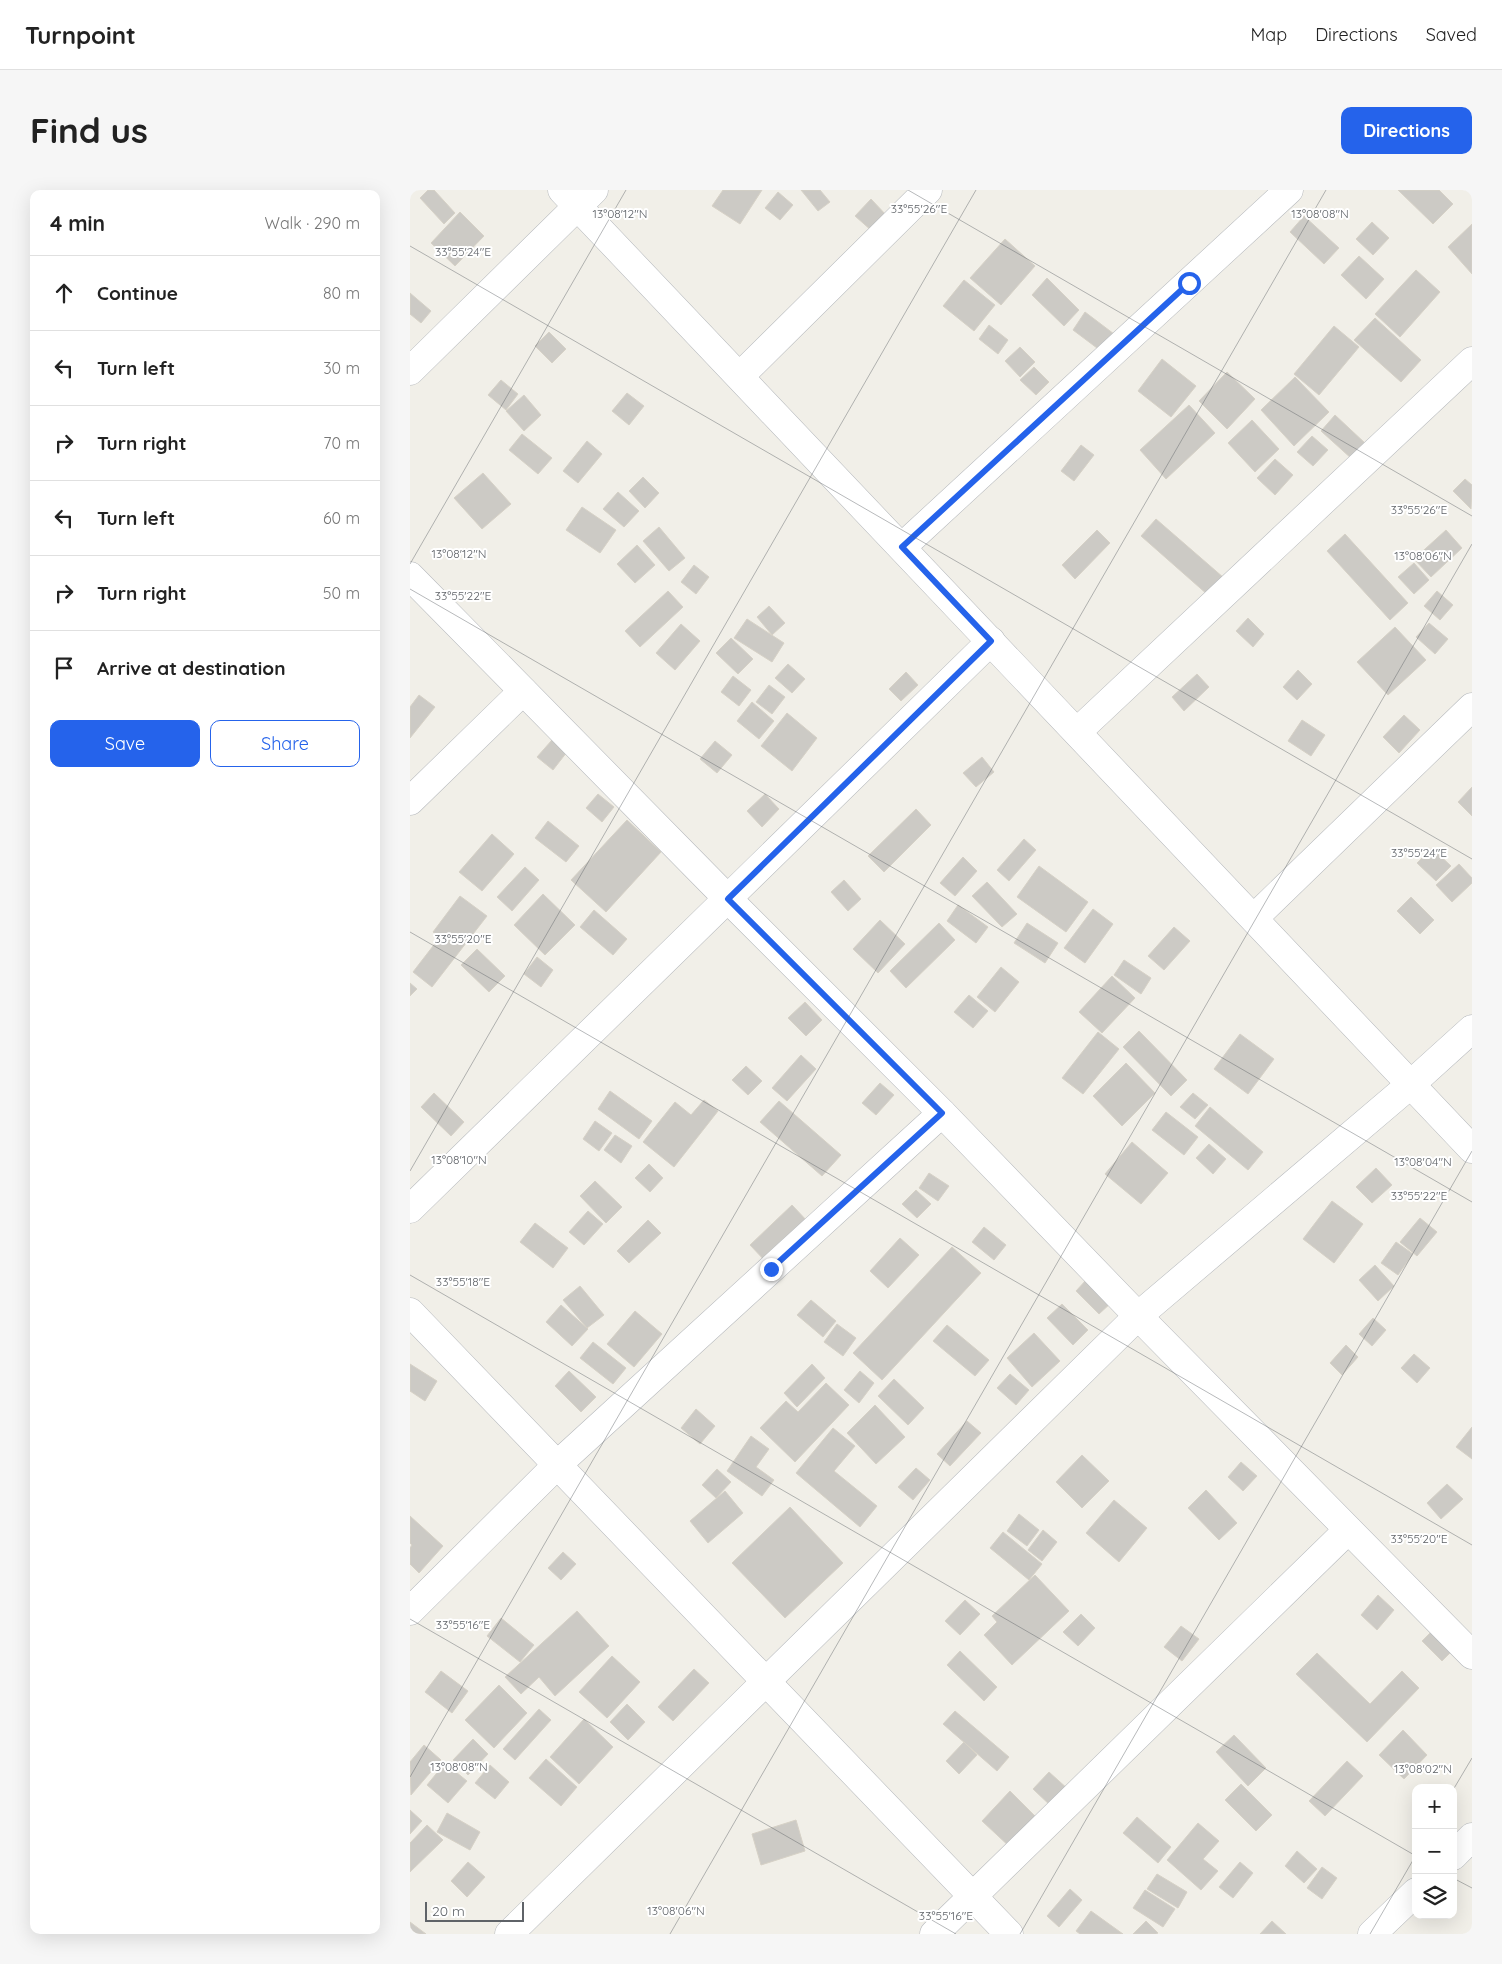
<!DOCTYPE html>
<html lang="en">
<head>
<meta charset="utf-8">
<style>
  body { margin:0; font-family:Quicksand,sans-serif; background:#f6f6f6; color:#222 }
  .controls { position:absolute; right:15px; bottom:15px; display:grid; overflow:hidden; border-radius:10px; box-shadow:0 5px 20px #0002 }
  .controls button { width:45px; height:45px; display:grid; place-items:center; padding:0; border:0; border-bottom:1px solid #e0e0e0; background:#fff; color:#222; font:25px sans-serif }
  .scale { position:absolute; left:15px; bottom:12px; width:99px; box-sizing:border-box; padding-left:5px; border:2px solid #5f6368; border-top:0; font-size:14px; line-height:18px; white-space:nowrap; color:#5f6368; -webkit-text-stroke:4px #fff; paint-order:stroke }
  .stop { position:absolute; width:15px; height:15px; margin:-11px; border:4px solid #2563eb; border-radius:50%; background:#fff }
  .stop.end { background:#2563eb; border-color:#fff; box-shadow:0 1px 5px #0008 }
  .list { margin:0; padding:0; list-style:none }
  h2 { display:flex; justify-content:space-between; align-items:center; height:65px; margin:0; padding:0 20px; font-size:21px }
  h2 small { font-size:16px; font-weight:400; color:#767676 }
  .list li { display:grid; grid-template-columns:32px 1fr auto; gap:15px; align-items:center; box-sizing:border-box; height:75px; padding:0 20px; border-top:1px solid #e0e0e0 }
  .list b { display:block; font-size:19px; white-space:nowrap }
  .list em { font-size:16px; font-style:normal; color:#767676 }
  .actions { display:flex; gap:10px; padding:15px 20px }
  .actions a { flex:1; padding:11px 0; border:1px solid #2563eb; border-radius:10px; text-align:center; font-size:18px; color:#2563eb }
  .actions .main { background:#2563eb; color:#fff }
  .icon { flex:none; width:28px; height:28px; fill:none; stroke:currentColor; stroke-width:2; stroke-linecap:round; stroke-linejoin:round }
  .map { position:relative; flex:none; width:1062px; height:1744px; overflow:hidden; border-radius:10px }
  header { display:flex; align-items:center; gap:30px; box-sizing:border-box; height:70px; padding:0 25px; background:#fff; border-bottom:1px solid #e0e0e0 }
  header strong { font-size:24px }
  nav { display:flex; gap:28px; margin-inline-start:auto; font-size:18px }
  .intro { display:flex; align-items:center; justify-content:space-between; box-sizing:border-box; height:120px; padding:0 30px }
  h1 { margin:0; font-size:35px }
  .button { padding:12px 22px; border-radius:10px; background:#2563eb; color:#fff; font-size:18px; font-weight:700 }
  main { display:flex; gap:30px; padding:0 30px }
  aside { flex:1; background:#fff; border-radius:10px; box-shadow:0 5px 20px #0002 }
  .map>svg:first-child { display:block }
  .building { fill:#cccac5; stroke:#d6d1c6 }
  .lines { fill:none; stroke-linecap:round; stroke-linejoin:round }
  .minor-casing { stroke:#b5b8bc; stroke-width:29 }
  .minor { stroke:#fff; stroke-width:28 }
  .route { stroke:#2563eb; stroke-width:6 }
  .ticks { fill:none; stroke:#5f6368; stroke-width:1; stroke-opacity:0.45 }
  .ticks-label { font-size:12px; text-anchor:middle; fill:#5f6368; stroke:#fff; stroke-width:4; stroke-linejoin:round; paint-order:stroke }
</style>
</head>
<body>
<header>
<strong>Turnpoint</strong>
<nav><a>Map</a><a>Directions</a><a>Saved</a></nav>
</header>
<div class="intro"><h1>Find us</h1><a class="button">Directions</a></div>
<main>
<aside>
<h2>4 min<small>Walk · 290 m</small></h2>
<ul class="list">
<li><svg class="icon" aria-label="ahead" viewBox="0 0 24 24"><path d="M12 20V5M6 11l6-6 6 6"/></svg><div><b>Continue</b></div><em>80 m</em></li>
<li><svg class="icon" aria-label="left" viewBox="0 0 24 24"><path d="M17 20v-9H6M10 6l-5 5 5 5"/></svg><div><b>Turn left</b></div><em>30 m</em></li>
<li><svg class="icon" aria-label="right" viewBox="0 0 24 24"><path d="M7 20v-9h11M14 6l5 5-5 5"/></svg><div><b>Turn right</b></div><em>70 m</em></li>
<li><svg class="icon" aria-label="left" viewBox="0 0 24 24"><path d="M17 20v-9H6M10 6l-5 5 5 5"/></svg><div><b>Turn left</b></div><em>60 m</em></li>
<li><svg class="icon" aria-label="right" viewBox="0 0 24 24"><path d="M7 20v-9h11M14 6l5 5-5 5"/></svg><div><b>Turn right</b></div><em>50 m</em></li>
<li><svg class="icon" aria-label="arrive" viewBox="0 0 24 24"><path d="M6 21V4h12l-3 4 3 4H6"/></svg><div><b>Arrive at destination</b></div></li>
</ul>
<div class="actions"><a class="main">Save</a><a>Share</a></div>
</aside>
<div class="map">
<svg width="1062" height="1744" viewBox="0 0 1062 1744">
  <rect width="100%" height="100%" fill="#f1efe8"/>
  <!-- building -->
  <g class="building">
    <path d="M18 0H24L45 23 34 34 10 8Z"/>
    <path d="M313 0H352L330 34 302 16Z"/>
    <path d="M391 0H410L420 12 408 21Z"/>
    <path d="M988 0H1029L1043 14 1023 34Z"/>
    <path d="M368 2 383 15 370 30 355 18Z"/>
    <path d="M461 9 477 26 462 41 445 26Z"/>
    <path d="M50 22 74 46 45 76 21 53Z"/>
    <path d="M894 26 929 58 914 74 880 42Z"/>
    <path d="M962 32 979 48 963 65 946 49Z"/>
    <path d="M1062 34V84L1038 57Z"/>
    <path d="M595 49 625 76 591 115 560 88Z"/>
    <path d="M949 66 974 89 956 109 931 85Z"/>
    <path d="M1006 80 1030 102 990 147 965 124Z"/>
    <path d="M637 88 669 120 654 136 622 105Z"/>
    <path d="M554 90 585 115 564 141 533 116Z"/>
    <path d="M0 103 21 121 11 133 0 124Z"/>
    <path d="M675 122 704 144 691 161 663 140Z"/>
    <path d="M965 128 1011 170 991 192 944 150Z"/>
    <path d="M579 135 598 150 588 164 569 149Z"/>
    <path d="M924 136 949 157 909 205 884 184Z"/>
    <path d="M139 142 156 159 142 173 125 156Z"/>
    <path d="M610 157 625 172 610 187 595 171Z"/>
    <path d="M752 169 786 196 761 227 728 201Z"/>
    <path d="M624 177 639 192 626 205 610 190Z"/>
    <path d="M817 182 845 209 817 239 789 211Z"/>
    <path d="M885 187 919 222 884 256 851 220Z"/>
    <path d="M91 190 108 204 96 220 78 205Z"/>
    <path d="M217 203 234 216 219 235 202 221Z"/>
    <path d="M114 205 131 225 114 241 96 221Z"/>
    <path d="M779 215 805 243 756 289 730 260Z"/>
    <path d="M925 225 956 254 942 269 911 241Z"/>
    <path d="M842 230 869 259 845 282 818 253Z"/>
    <path d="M112 244 142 268 128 284 99 260Z"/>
    <path d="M902 246 918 260 903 276 887 262Z"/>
    <path d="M177 251 192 264 168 293 153 281Z"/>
    <path d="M671 255 684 265 664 291 651 281Z"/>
    <path d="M865 269 883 285 865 305 847 288Z"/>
    <path d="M73 283 101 314 72 339 44 308Z"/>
    <path d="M233 287 249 303 235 318 219 301Z"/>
    <path d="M1055 289 1062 295 1061 319 1043 301Z"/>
    <path d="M208 302 229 321 214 337 193 319Z"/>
    <path d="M172 317 206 340 190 363 156 340Z"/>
    <path d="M746 329 814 388 798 405 731 346Z"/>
    <path d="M249 337 275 368 259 381 233 351Z"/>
    <path d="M687 340 700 353 665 389 652 375Z"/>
    <path d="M1036 340 1052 358 1021 387 1004 369Z"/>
    <path d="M935 344 998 413 980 430 917 361Z"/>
    <path d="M227 355 245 375 225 393 207 374Z"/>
    <path d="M1004 373 1019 390 1004 404 988 387Z"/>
    <path d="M284 375 299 387 286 404 271 392Z"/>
    <path d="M258 401 273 417 230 457 215 441Z"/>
    <path d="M1027 401 1043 415 1030 430 1014 416Z"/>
    <path d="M359 416 375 433 362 445 347 427Z"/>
    <path d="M838 428 854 444 843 457 826 441Z"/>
    <path d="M337 429 374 453 362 472 324 448Z"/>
    <path d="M1019 433 1038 449 1025 464 1006 447Z"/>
    <path d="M271 434 290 451 265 480 246 463Z"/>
    <path d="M985 437 1016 470 978 505 947 472Z"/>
    <path d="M321 448 343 469 328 484 306 463Z"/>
    <path d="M378 474 395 489 382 503 365 488Z"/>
    <path d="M888 480 902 494 887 510 873 497Z"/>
    <path d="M496 482 508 495 491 511 479 499Z"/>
    <path d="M787 484 799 497 774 521 762 507Z"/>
    <path d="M323 486 341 500 329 516 311 502Z"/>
    <path d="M359 495 375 507 362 524 346 512Z"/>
    <path d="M9 505 25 517 0 548V517Z"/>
    <path d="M342 512 364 531 349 549 327 531Z"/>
    <path d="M377 523 407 548 382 581 351 556Z"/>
    <path d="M994 525 1010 540 989 563 973 547Z"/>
    <path d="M892 530 915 545 901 566 878 551Z"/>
    <path d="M142 550 157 562 143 580 127 567Z"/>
    <path d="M305 551 322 565 307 583 290 569Z"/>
    <path d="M572 567 584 582 566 597 553 583Z"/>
    <path d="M1062 597V626L1048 612Z"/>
    <path d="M188 604 204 617 192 632 176 618Z"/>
    <path d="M355 604 369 619 352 637 337 621Z"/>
    <path d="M506 619 521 635 474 682 458 666Z"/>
    <path d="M217 630 251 662 196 722 161 690Z"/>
    <path d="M138 631 169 656 156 672 125 648Z"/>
    <path d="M82 644 104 664 72 701 49 682Z"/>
    <path d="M614 649 626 660 599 691 587 680Z"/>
    <path d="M1022 658 1041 676 1026 691 1007 673Z"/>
    <path d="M553 667 567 681 545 706 530 693Z"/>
    <path d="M1049 674 1062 688V693L1042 712 1026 695Z"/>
    <path d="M629 676 678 712 656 742 607 707Z"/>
    <path d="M115 677 129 690 102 721 87 707Z"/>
    <path d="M434 690 451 709 438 721 421 702Z"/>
    <path d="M577 692 607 724 592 737 562 706Z"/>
    <path d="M133 704 165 735 135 765 104 735Z"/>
    <path d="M50 706 77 726 22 797 3 782 30 747 23 742Z"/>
    <path d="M1001 707 1024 730 1010 744 987 721Z"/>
    <path d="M548 715 578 737 566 753 537 731Z"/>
    <path d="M683 719 703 734 675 773 654 758Z"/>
    <path d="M184 720 217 749 203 765 170 737Z"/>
    <path d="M470 730 495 754 468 783 443 759Z"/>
    <path d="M529 733 545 750 496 798 480 781Z"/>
    <path d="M617 733 648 753 635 773 604 753Z"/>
    <path d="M764 737 780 751 754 780 738 766Z"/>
    <path d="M67 759 95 786 79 802 51 775Z"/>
    <path d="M127 767 143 780 131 797 114 784Z"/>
    <path d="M714 770 741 788 731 804 704 785Z"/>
    <path d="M591 777 609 792 585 822 567 807Z"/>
    <path d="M702 786 725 808 692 843 669 822Z"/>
    <path d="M0 793 7 799 0 806Z"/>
    <path d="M559 805 578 821 563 838 544 822Z"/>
    <path d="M395 812 412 830 396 846 378 828Z"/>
    <path d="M729 841 777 890 761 906 713 857Z"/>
    <path d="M688 842 709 859 673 904 652 888Z"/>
    <path d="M830 844 864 869 838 904 804 879Z"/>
    <path d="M391 865 406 879 377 911 362 898Z"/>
    <path d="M716 873 745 903 712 936 683 906Z"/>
    <path d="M336 876 352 891 338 905 322 890Z"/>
    <path d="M470 893 484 905 466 925 452 913Z"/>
    <path d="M200 901 242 931 229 949 188 919Z"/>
    <path d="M24 903 54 932 41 946 11 917Z"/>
    <path d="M783 903 798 915 785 929 770 917Z"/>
    <path d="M294 910 308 921 264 977 233 952 265 912 281 925Z"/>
    <path d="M369 911 431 965 412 986 350 932Z"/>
    <path d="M800 917 853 962 838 980 785 936Z"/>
    <path d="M756 922 788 947 774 965 742 940Z"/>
    <path d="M185 931 202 943 189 961 173 949Z"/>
    <path d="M205 945 222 956 211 973 194 960Z"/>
    <path d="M722 952 758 983 731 1014 695 984Z"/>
    <path d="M799 954 816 969 803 984 786 968Z"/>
    <path d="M239 974 253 988 240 1002 225 988Z"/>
    <path d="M966 978 982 995 962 1013 946 997Z"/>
    <path d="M519 983 539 996 528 1011 509 998Z"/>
    <path d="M185 991 212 1017 196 1033 170 1006Z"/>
    <path d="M506 1000 521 1014 507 1028 492 1014Z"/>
    <path d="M922 1011 953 1034 924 1073 893 1049Z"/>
    <path d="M382 1015 399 1033 357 1073 340 1055Z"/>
    <path d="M178 1021 193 1034 174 1055 159 1042Z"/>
    <path d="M1010 1028 1027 1042 1007 1066 990 1052Z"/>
    <path d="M238 1030 251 1043 219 1073 207 1061Z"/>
    <path d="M125 1033 158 1058 143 1078 110 1052Z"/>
    <path d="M574 1037 596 1055 584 1070 562 1052Z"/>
    <path d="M490 1048 509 1065 478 1098 460 1081Z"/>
    <path d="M986 1052 1003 1064 988 1085 971 1073Z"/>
    <path d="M542 1057 571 1083 472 1190 443 1163Z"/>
    <path d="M965 1075 984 1096 968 1111 949 1090Z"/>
    <path d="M677 1089 702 1112 689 1124 666 1101Z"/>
    <path d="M170 1096 194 1125 177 1138 153 1110Z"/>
    <path d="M401 1110 426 1131 413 1147 387 1125Z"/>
    <path d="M652 1114 678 1140 663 1155 637 1128Z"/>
    <path d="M151 1115 178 1139 162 1156 136 1132Z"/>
    <path d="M225 1121 252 1144 224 1177 197 1154Z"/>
    <path d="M963 1128 976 1140 962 1156 949 1144Z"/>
    <path d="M427 1134 446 1148 433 1166 414 1152Z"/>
    <path d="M537 1135 579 1170 565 1186 523 1151Z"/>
    <path d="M624 1143 650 1171 622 1197 597 1168Z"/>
    <path d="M183 1152 216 1178 203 1194 170 1168Z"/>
    <path d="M936 1155 948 1167 932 1185 920 1173Z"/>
    <path d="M1004 1164 1020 1178 1007 1193 991 1178Z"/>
    <path d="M0 1174 27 1191 15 1211 0 1201Z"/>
    <path d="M402 1174 415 1188 387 1217 374 1203Z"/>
    <path d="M159 1181 186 1207 171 1222 145 1196Z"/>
    <path d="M450 1181 464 1193 449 1213 434 1200Z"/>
    <path d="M600 1184 619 1200 606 1215 587 1198Z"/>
    <path d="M484 1189 514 1218 498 1235 468 1206Z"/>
    <path d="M416 1193 439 1215 385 1272 350 1238 376 1211 388 1222Z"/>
    <path d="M465 1215 495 1247 466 1274 437 1243Z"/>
    <path d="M286 1219 305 1236 290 1254 271 1238Z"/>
    <path d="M557 1231 571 1243 540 1276 527 1264Z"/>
    <path d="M1062 1237V1269L1046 1257Z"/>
    <path d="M423 1238 445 1256 424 1281 467 1316 450 1337 386 1283Z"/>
    <path d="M341 1246 359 1259 346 1277 364 1290 352 1306 317 1281Z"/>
    <path d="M672 1265 699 1291 672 1318 646 1292Z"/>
    <path d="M831 1272 847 1286 833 1301 818 1287Z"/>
    <path d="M506 1278 520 1290 503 1310 488 1297Z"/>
    <path d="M307 1279 321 1292 306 1308 292 1295Z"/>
    <path d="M1037 1294 1053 1309 1031 1329 1017 1313Z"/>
    <path d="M796 1300 827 1333 809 1350 778 1318Z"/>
    <path d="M315 1301 333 1323 298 1353 280 1331Z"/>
    <path d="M704 1310 737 1338 709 1372 676 1343Z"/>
    <path d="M380 1317 433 1373 375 1428 322 1373Z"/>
    <path d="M609 1324 629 1340 617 1356 597 1341Z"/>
    <path d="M0 1326 33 1356 9 1383 0 1374V1358L2 1355 0 1353Z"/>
    <path d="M633 1340 647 1352 632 1371 618 1360Z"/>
    <path d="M593 1342 632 1374 619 1390 580 1358Z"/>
    <path d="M153 1362 166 1374 151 1390 138 1378Z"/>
    <path d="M625 1385 659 1421 602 1475 574 1445 587 1432 582 1426Z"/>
    <path d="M968 1405 984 1420 967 1440 951 1425Z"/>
    <path d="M555 1410 570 1424 550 1445 535 1431Z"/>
    <path d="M167 1421 199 1456 145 1506 129 1487 111 1504 95 1487Z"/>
    <path d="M671 1424 685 1438 668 1456 653 1442Z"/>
    <path d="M91 1428 124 1455 110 1472 77 1446Z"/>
    <path d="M771 1436 789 1449 772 1471 754 1457Z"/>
    <path d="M1026 1437 1046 1457 1032 1471 1012 1451Z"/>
    <path d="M550 1461 587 1497 574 1511 537 1475Z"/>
    <path d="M907 1463 960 1514 992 1481 1009 1498 957 1552 886 1484Z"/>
    <path d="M202 1466 230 1492 197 1528 169 1502Z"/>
    <path d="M284 1479 299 1493 263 1531 248 1517Z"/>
    <path d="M31 1481 58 1501 42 1523 15 1502Z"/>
    <path d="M89 1495 117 1523 84 1558 55 1530Z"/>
    <path d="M217 1514 235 1532 218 1550 200 1532Z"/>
    <path d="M129 1519 141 1530 105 1570 93 1559Z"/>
    <path d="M545 1521 599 1567 587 1581 533 1534Z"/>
    <path d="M174 1529 203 1557 169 1594 140 1567Z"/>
    <path d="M993 1540 1017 1565 994 1589 969 1565Z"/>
    <path d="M824 1545 856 1578 838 1596 806 1562Z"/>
    <path d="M63 1549 78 1564 58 1585 43 1570Z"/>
    <path d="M554 1552 567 1565 549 1584 536 1571Z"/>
    <path d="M14 1555 31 1570 1 1605 0 1572Z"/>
    <path d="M136 1569 167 1597 151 1616 119 1588Z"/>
    <path d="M937 1571 953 1586 915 1626 899 1611Z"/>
    <path d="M35 1573 57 1591 38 1613 17 1595Z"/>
    <path d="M80 1575 99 1592 85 1609 65 1593Z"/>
    <path d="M639 1582 659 1600 642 1617 623 1599Z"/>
    <path d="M831 1594 862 1625 846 1641 815 1610Z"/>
    <path d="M600 1601 628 1629 601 1658 572 1631Z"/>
    <path d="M0 1620 12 1631 0 1644Z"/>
    <path d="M37 1623 70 1642 60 1660 27 1642Z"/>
    <path d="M727 1627 761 1657 748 1673 713 1643Z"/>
    <path d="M386 1630 395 1661 351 1675 342 1644Z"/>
    <path d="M788 1633 809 1651 793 1669 808 1681 791 1700 757 1670Z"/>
    <path d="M17 1635 33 1650 0 1682V1653Z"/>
    <path d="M887 1661 907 1679 894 1693 875 1676Z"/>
    <path d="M58 1672 75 1687 57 1707 41 1691Z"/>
    <path d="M830 1672 843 1683 823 1708 809 1697Z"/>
    <path d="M912 1677 927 1688 912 1709 897 1698Z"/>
    <path d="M747 1684 777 1702 768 1718 737 1699Z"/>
    <path d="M660 1699 672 1710 649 1737 637 1726Z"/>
    <path d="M735 1700 765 1719 753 1737 723 1718Z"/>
    <path d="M681 1721 713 1744H670L666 1741Z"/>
    <path d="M736 1731 748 1743 746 1744H723Z"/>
    <path d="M862 1731 876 1744H850Z"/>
    <path d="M0 1732 16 1744H0Z"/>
  </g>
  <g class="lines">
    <!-- minor casing -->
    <g class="minor-casing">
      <g id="minor">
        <path d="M152 0 1062 959"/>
        <path d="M0 181 184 0"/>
        <path d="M330 186 518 0"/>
        <path d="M492 357 879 0"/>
        <path d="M0 386 318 709 532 923 728 1126 1062 1465"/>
        <path d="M667 542 1062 171"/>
        <path d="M0 611 113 501"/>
        <path d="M844 728 1062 517"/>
        <path d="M0 1019 581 451"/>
        <path d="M0 1122 599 1744"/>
        <path d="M0 1421 147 1275 532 923"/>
        <path d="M1043 1666 1062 1647"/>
        <path d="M99 1744 728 1126 1000 895 1062 839"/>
        <path d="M524 1744 938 1340"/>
        <path d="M962 1744 1006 1702"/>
      </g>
    </g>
    <!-- minor -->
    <use href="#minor" class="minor"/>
  </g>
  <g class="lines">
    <!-- route -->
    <path class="route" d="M361 1079 532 923 318 709 581 451 492 357 779 93"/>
  </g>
  <!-- ticks -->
  <path class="ticks" d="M498 0 1062 326M0 56 1062 669M0 374 216 0M0 399 1062 1012M0 742 1062 1355M0 981 566 0M0 1085 1006 1666M0 1429 546 1744M0 1587 916 0M1043 1600 1062 1568M1043 1688 1062 1698M260 1744 1062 354M610 1744 1062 961M960 1744 1006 1665"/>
  <g class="ticks-label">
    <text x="509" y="23">33°55'26"E</text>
    <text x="210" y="28">13°08'12"N</text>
    <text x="910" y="28">13°08'08"N</text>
    <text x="53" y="66">33°55'24"E</text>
    <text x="1009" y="324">33°55'26"E</text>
    <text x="49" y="368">13°08'12"N</text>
    <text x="1013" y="370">13°08'06"N</text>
    <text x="53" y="410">33°55'22"E</text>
    <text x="1009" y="667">33°55'24"E</text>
    <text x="53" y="753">33°55'20"E</text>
    <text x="49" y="974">13°08'10"N</text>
    <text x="1013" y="976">13°08'04"N</text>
    <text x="1009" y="1010">33°55'22"E</text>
    <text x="53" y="1096">33°55'18"E</text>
    <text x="1009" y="1353">33°55'20"E</text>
    <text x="53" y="1439">33°55'16"E</text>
    <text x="49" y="1581">13°08'08"N</text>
    <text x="1013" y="1583">13°08'02"N</text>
    <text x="266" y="1725">13°08'06"N</text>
    <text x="536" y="1730">33°55'16"E</text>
  </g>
</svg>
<div class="controls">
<button>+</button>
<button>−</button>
<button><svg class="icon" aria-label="layers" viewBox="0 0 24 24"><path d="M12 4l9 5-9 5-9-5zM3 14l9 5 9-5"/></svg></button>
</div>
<div class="scale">20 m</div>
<div class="stop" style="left:779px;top:93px"></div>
<div class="stop end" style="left:361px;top:1079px"></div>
</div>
</main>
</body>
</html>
